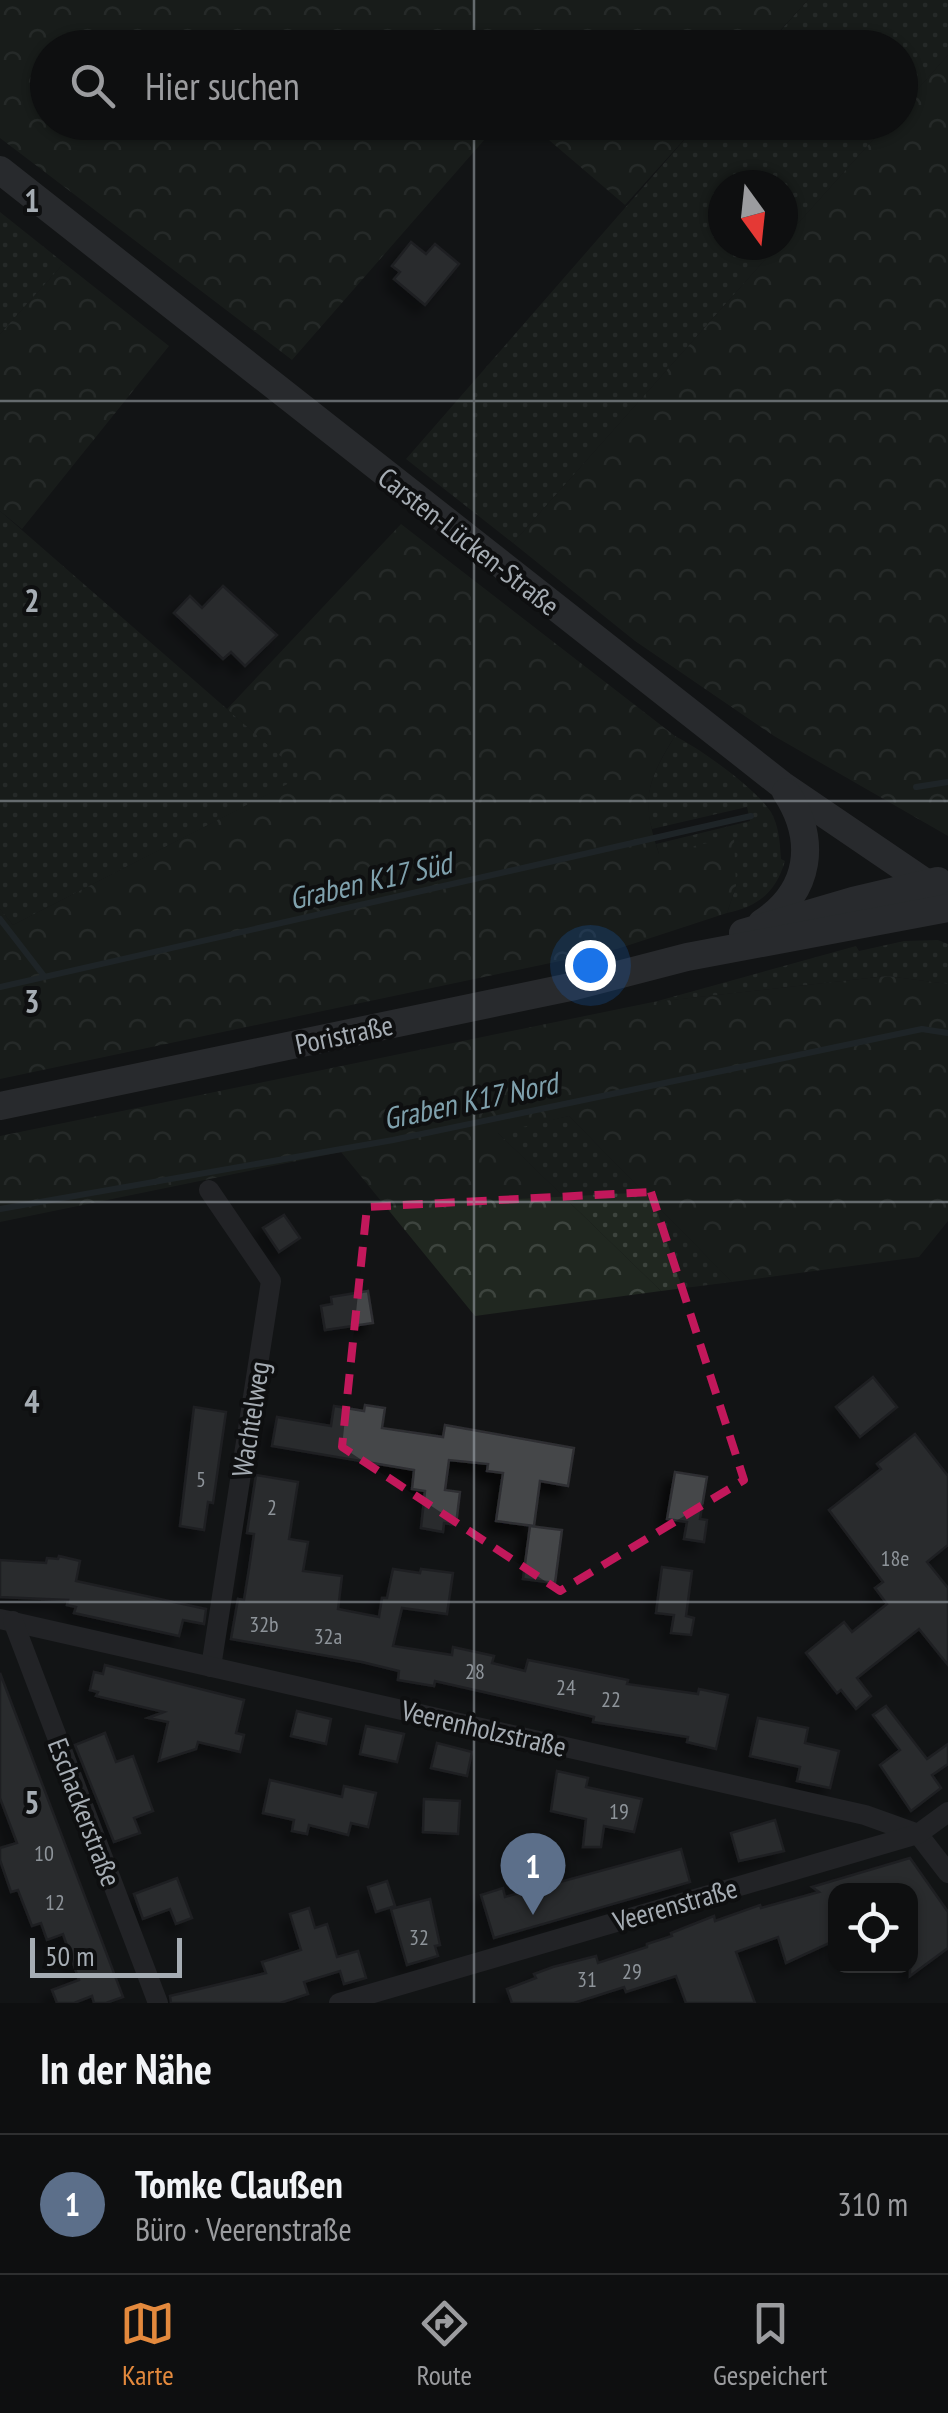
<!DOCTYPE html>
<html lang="de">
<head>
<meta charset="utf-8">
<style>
  body { margin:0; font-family:"PT Sans Narrow",sans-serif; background:#1c1d1e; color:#f1f3f6 }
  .controls { position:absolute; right:30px; bottom:30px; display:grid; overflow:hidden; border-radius:20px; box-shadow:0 2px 8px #0004 }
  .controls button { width:90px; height:90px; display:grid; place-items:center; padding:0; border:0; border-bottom:2px solid #2e2f30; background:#0e0f10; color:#f1f3f6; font:50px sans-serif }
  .compass { position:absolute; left:708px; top:170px; width:90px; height:90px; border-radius:50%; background:#0e0f10; box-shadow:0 2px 8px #0004; rotate:165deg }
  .scale { position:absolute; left:30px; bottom:25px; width:152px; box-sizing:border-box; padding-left:10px; border:5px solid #a6adb4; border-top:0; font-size:28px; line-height:35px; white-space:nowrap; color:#a6adb4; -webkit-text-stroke:8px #0e0f10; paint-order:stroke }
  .you { position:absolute; left:590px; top:965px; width:35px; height:35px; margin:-25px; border:8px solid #fff; border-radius:50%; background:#1a73e8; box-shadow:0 0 0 15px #1a73e833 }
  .badge { display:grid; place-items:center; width:65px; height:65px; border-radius:50%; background:#e3893d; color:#fff; font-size:32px; font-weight:700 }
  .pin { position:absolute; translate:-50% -82px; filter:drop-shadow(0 2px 5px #0008) }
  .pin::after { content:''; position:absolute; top:52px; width:35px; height:30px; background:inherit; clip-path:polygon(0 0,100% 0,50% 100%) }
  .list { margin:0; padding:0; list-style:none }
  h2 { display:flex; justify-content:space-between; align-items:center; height:130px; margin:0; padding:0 40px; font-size:42px }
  h2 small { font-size:32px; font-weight:400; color:#9b9c9f }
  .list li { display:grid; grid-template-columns:65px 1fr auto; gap:30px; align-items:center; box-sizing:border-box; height:140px; padding:0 40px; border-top:2px solid #2e2f30 }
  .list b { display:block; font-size:38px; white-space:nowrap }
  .list p { margin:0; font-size:32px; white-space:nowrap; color:#9b9c9f }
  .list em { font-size:32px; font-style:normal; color:#9b9c9f }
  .icon { flex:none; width:55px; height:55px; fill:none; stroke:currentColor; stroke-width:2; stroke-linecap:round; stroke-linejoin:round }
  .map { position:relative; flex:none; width:948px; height:2003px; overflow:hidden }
  .search { position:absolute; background:#0e0f10; box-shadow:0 2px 8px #0004; left:30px; right:30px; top:30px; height:110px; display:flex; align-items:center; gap:25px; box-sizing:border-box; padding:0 35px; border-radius:55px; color:#9b9c9f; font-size:38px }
  .sheet { height:270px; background:#0e0f10 }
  nav { display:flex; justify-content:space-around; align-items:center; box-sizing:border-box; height:140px; border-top:2px solid #2e2f30; background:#0e0f10; font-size:28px; color:#9b9c9f }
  nav a { display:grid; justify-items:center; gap:5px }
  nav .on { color:#e3893d }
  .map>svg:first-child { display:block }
  .grass { fill:url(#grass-dots) }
  .forest { fill:url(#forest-crowns) }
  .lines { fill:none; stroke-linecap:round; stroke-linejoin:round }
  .stream { stroke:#2e393d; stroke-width:6 }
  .building { fill:#45474a; stroke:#2d2e31; stroke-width:2.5; filter:url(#shadow) }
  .street { stroke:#35363a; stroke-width:20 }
  .secondary { stroke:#434649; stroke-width:28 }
  .marked { fill:none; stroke:#c2185b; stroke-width:8; stroke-dasharray:20 12; stroke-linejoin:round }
  .grid { fill:none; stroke:#a6adb4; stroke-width:2.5; stroke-opacity:0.55 }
  .labels { text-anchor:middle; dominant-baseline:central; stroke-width:8; stroke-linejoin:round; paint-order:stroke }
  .number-label { font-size:22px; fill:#8e949a }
  .street-label { font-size:28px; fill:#a6adb4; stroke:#0e0f10 }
  .water-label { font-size:30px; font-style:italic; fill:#7fa1ad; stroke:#0e0f10 }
  .grid-label { font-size:32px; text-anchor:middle; font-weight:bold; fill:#a6adb4; stroke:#0e0f10; stroke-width:8; stroke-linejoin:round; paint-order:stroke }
</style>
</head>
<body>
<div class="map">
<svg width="948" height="2003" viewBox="0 0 948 2003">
  <defs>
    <pattern id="grass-dots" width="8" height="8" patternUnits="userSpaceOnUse" patternTransform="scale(2.5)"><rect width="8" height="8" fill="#202720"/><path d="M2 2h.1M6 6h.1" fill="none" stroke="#3d443e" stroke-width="1.8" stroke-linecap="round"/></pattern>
    <pattern id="forest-crowns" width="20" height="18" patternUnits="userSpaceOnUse" patternTransform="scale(2.5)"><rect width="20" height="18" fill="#202720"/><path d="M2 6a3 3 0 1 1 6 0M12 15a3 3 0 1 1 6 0" fill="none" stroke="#3d443e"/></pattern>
    <filter id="shadow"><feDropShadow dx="-9" dy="9" stdDeviation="5" flood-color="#0009"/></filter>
  </defs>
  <rect width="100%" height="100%" fill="#131415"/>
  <!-- grass -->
  <g class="grass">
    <path d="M808 0H948V55L901 108 900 48H765Z"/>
    <path d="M699 123H888L783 240V185H723V245H778L513 543 406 459Z"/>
    <path d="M0 212 64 263 0 334Z"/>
    <path d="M0 511 304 776 13 925 0 909Z"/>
    <path d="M675 736C702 750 754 787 771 812 779 826 780 843 781 859L785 861C776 892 758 907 727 913L736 886 659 854 656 844 750 821 747 807 652 829C641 792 656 767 675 736Z"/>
    <path d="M938 940 948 944V984L887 976 654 1002 856 946 859 951 904 941Z"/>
    <path d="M569 1116 732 1282 661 1291 497 1132Z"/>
  </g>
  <!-- forest -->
  <g class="forest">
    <path d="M0 0H808L765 47 48 48V122L499 123 292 360 0 138Z"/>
    <path d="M948 55V836L774 736 635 641 513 543 778 245H783V240L888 123 900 122 901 108Z"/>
    <path d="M529 123H699L625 205Z"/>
    <path d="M64 263 169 346 22 529 0 511V334Z"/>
    <path d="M401 524 675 736C646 782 641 801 659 854L734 837 736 886 727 913 617 949 0 1079V909L13 925 303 776 227 709Z"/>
    <path d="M887 976 948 984V1221L919 1257 732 1282 569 1116 498 1133 661 1291 475 1316 341 1152 0 1222V1136L653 1002Z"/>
  </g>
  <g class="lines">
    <!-- stream -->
    <g class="stream">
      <path d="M916 787 948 782"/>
      <path d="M0 919 44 976"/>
      <path d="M0 987 751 816"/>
      <path d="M0 1209 393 1140 922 1029 948 1033"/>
    </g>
  </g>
  <!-- building -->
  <g class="building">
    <path d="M411 242 426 254 435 244 459 264 425 305 394 279 400 272 392 266Z"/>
    <path d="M223 586 277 635 245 666 231 652 223 659 174 613 190 596 202 608Z"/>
    <path d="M284 1215 300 1238 279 1252 263 1228Z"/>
    <path d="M368 1291 373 1323 325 1330 321 1306 332 1304 331 1297Z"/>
    <path d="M873 1377 897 1407 860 1437 836 1407Z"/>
    <path d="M365 1405 385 1408 382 1428 443 1437 445 1425 574 1448 568 1486 540 1481 534 1526 496 1521 503 1473 487 1471 488 1464 449 1460 445 1490 460 1492 456 1525 444 1523 443 1532 421 1528 425 1491 412 1489 414 1470 272 1446 277 1417 331 1426 334 1406 364 1411Z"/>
    <path d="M194 1407 226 1412 213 1503 208 1502 204 1530 180 1526Z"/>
    <path d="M915 1434 948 1476V1545L927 1562 948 1588V1665L919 1629 857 1678 871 1696 856 1709 841 1690 837 1693 806 1653 844 1622 852 1632 887 1604 875 1588 883 1582 829 1510 881 1469 877 1464Z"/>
    <path d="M675 1472 707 1477 700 1519 707 1520 704 1542 684 1539 687 1522 667 1519Z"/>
    <path d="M256 1475 298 1482 289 1539 308 1542 303 1571 342 1576 338 1609 379 1617 382 1598H387L393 1569 420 1573 421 1569 453 1573 447 1614 402 1608 393 1646 452 1655 453 1647 494 1656 492 1663 525 1671 528 1660 628 1680 627 1684 698 1694 699 1689 728 1695 716 1749 687 1742 688 1737 593 1722 594 1717 435 1681 434 1686 398 1680 399 1671 362 1662 231 1639 238 1599 244 1600 249 1569 254 1534 247 1533Z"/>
    <path d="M530 1526 562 1530 555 1583 523 1579Z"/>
    <path d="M59 1556 80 1561 76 1581 206 1609 204 1624 183 1620 179 1636 74 1613 76 1607 67 1605 68 1600 0 1597V1560L46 1563 47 1558 58 1559Z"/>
    <path d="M662 1567 692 1571 686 1616 694 1618 691 1635 671 1633 674 1615 656 1613Z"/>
    <path d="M105 1665 244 1700 236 1733 244 1735 240 1752 198 1742 196 1749 159 1761 168 1722 148 1718 164 1712 96 1696 98 1692 90 1690 94 1672 103 1674Z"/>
    <path d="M0 1673 123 1997 106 2003H94L92 1996 74 2003H57L52 1990 79 1980 63 1934 47 1940 41 1923 32 1926 18 1890 11 1892 0 1860V1848L17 1843 0 1798Z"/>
    <path d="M886 1706 927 1759 948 1744V1764L932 1775 941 1788 911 1811 880 1765 900 1750 873 1715Z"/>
    <path d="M297 1711 331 1719 326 1744 291 1736Z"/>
    <path d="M758 1718 808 1728 805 1743 839 1751 830 1788 797 1781 800 1767 750 1756Z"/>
    <path d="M366 1726 404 1734 397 1762 360 1754Z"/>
    <path d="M105 1733 116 1762 133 1756 153 1811 134 1818 140 1833 114 1842 75 1745Z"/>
    <path d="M437 1743 472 1752 467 1776 431 1768Z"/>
    <path d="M557 1771 588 1778 586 1787 642 1799 634 1832 604 1826 601 1847H583L586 1819 551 1811Z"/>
    <path d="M270 1780 342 1797 344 1786 376 1793 368 1827 351 1823 348 1835 309 1825 307 1834 292 1831 294 1820 263 1813Z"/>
    <path d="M424 1799 460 1801 458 1834 423 1832Z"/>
    <path d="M775 1820 784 1851 739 1861 731 1833Z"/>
    <path d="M681 1849 690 1882 494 1938 481 1895 503 1888 505 1897Z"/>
    <path d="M910 1858 948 1912V1948L910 1976V1890H836V1940L786 1963 778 1937 736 1952 755 2003H686L676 1976 626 1992 624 1987 574 2003H512L507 1989 536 1978 534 1974 553 1967 596 1956 598 1963 647 1947V1944L672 1936 671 1933 714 1916 715 1921 760 1905 761 1908 819 1892 812 1887Z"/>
    <path d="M177 1878 192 1918 176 1924 170 1909 143 1919 134 1894Z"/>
    <path d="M387 1881 395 1906 376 1912 368 1887Z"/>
    <path d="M430 1899 440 1945 435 1946 438 1956 407 1965 391 1909Z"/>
    <path d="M309 1908 315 1928 327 1924 337 1957 358 1951 366 1978 344 1984 340 1971 304 1982 308 1994 280 2003H171L170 1996 266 1973 262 1962 301 1950 290 1914Z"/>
  </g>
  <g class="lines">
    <!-- street -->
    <g class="street">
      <path d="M209 1190 271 1281 211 1667"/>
      <path d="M0 1619 865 1815 918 1834 948 1873"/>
      <path d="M13 1621 158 2003"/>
      <path d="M339 2003 918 1834 948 1812"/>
    </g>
    <!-- secondary -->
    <g class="secondary">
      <path d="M0 170 782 785 948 898"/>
      <path d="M762 923C811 891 817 840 786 792"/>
      <path d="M743 933 853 901 938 881"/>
      <path d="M0 1106 575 986 687 957 948 908"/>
    </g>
  </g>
  <!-- marked area -->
  <path d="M0 0H948V2003H0ZM651 1192 744 1480 560 1591 342 1447 367 1207Z" fill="#131415" fill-opacity=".55" fill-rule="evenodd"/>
  <path class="marked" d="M651 1192 744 1480 560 1591 342 1447 367 1207Z"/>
  <!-- grid -->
  <path class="grid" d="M474 0V48M474 122V2003M0 401H948M0 801H948M0 1202H948M0 1602H948"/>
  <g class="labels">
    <!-- number labels -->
    <g class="number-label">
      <text x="201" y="1479">5</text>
      <text x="272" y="1507">2</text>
      <text x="895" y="1558">18e</text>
      <text x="264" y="1624">32b</text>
      <text x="328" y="1636">32a</text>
      <text x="475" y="1671">28</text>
      <text x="566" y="1687">24</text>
      <text x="611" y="1699">22</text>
      <text x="619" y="1811">19</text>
      <text x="44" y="1853">10</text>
      <text x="55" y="1902">12</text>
      <text x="419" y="1937">32</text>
      <text x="632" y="1971">29</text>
      <text x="587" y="1979">31</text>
    </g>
    <!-- street labels -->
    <g class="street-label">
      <text transform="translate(469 541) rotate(38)">Carsten-Lücken-Straße</text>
      <text transform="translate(344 1034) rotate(-12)">Poristraße</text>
      <text transform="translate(250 1419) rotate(-81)">Wachtelweg</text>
      <text transform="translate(484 1728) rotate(13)">Veerenholzstraße</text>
      <text transform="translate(85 1812) rotate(69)">Eschackerstraße</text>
      <text transform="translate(675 1904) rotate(-16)">Veerenstraße</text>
    </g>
    <!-- water labels -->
    <g class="water-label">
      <text transform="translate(370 880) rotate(-13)">Graben K17 Süd</text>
      <text transform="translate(470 1100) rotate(-12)">Graben K17 Nord</text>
    </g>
  </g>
  <g class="grid-label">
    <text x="32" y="212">1</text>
    <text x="32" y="612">2</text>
    <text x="32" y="1013">3</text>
    <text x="32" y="1413">4</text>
    <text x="32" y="1814">5</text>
  </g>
</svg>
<div class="controls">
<button><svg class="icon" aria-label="locate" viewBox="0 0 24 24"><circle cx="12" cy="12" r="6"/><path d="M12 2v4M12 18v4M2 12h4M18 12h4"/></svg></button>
</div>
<svg class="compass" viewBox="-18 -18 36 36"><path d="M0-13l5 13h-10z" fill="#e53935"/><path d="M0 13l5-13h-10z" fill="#9b9c9f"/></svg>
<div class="scale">50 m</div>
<div class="you"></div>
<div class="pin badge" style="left:533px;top:1915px;background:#5c6f8a">1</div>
<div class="search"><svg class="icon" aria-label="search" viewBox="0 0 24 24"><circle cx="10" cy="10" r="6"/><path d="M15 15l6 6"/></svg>Hier suchen</div>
</div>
<section class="sheet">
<h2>In der Nähe<small></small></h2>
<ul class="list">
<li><span class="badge" style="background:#5c6f8a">1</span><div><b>Tomke Claußen</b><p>Büro · Veerenstraße</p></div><em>310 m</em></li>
</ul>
</section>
<nav>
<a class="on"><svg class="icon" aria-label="map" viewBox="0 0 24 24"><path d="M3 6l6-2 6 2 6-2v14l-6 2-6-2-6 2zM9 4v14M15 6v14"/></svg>Karte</a>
<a><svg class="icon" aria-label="directions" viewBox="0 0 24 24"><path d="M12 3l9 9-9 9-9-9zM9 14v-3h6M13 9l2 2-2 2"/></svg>Route</a>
<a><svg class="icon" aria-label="saved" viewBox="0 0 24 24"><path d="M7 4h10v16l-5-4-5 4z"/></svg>Gespeichert</a>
</nav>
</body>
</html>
